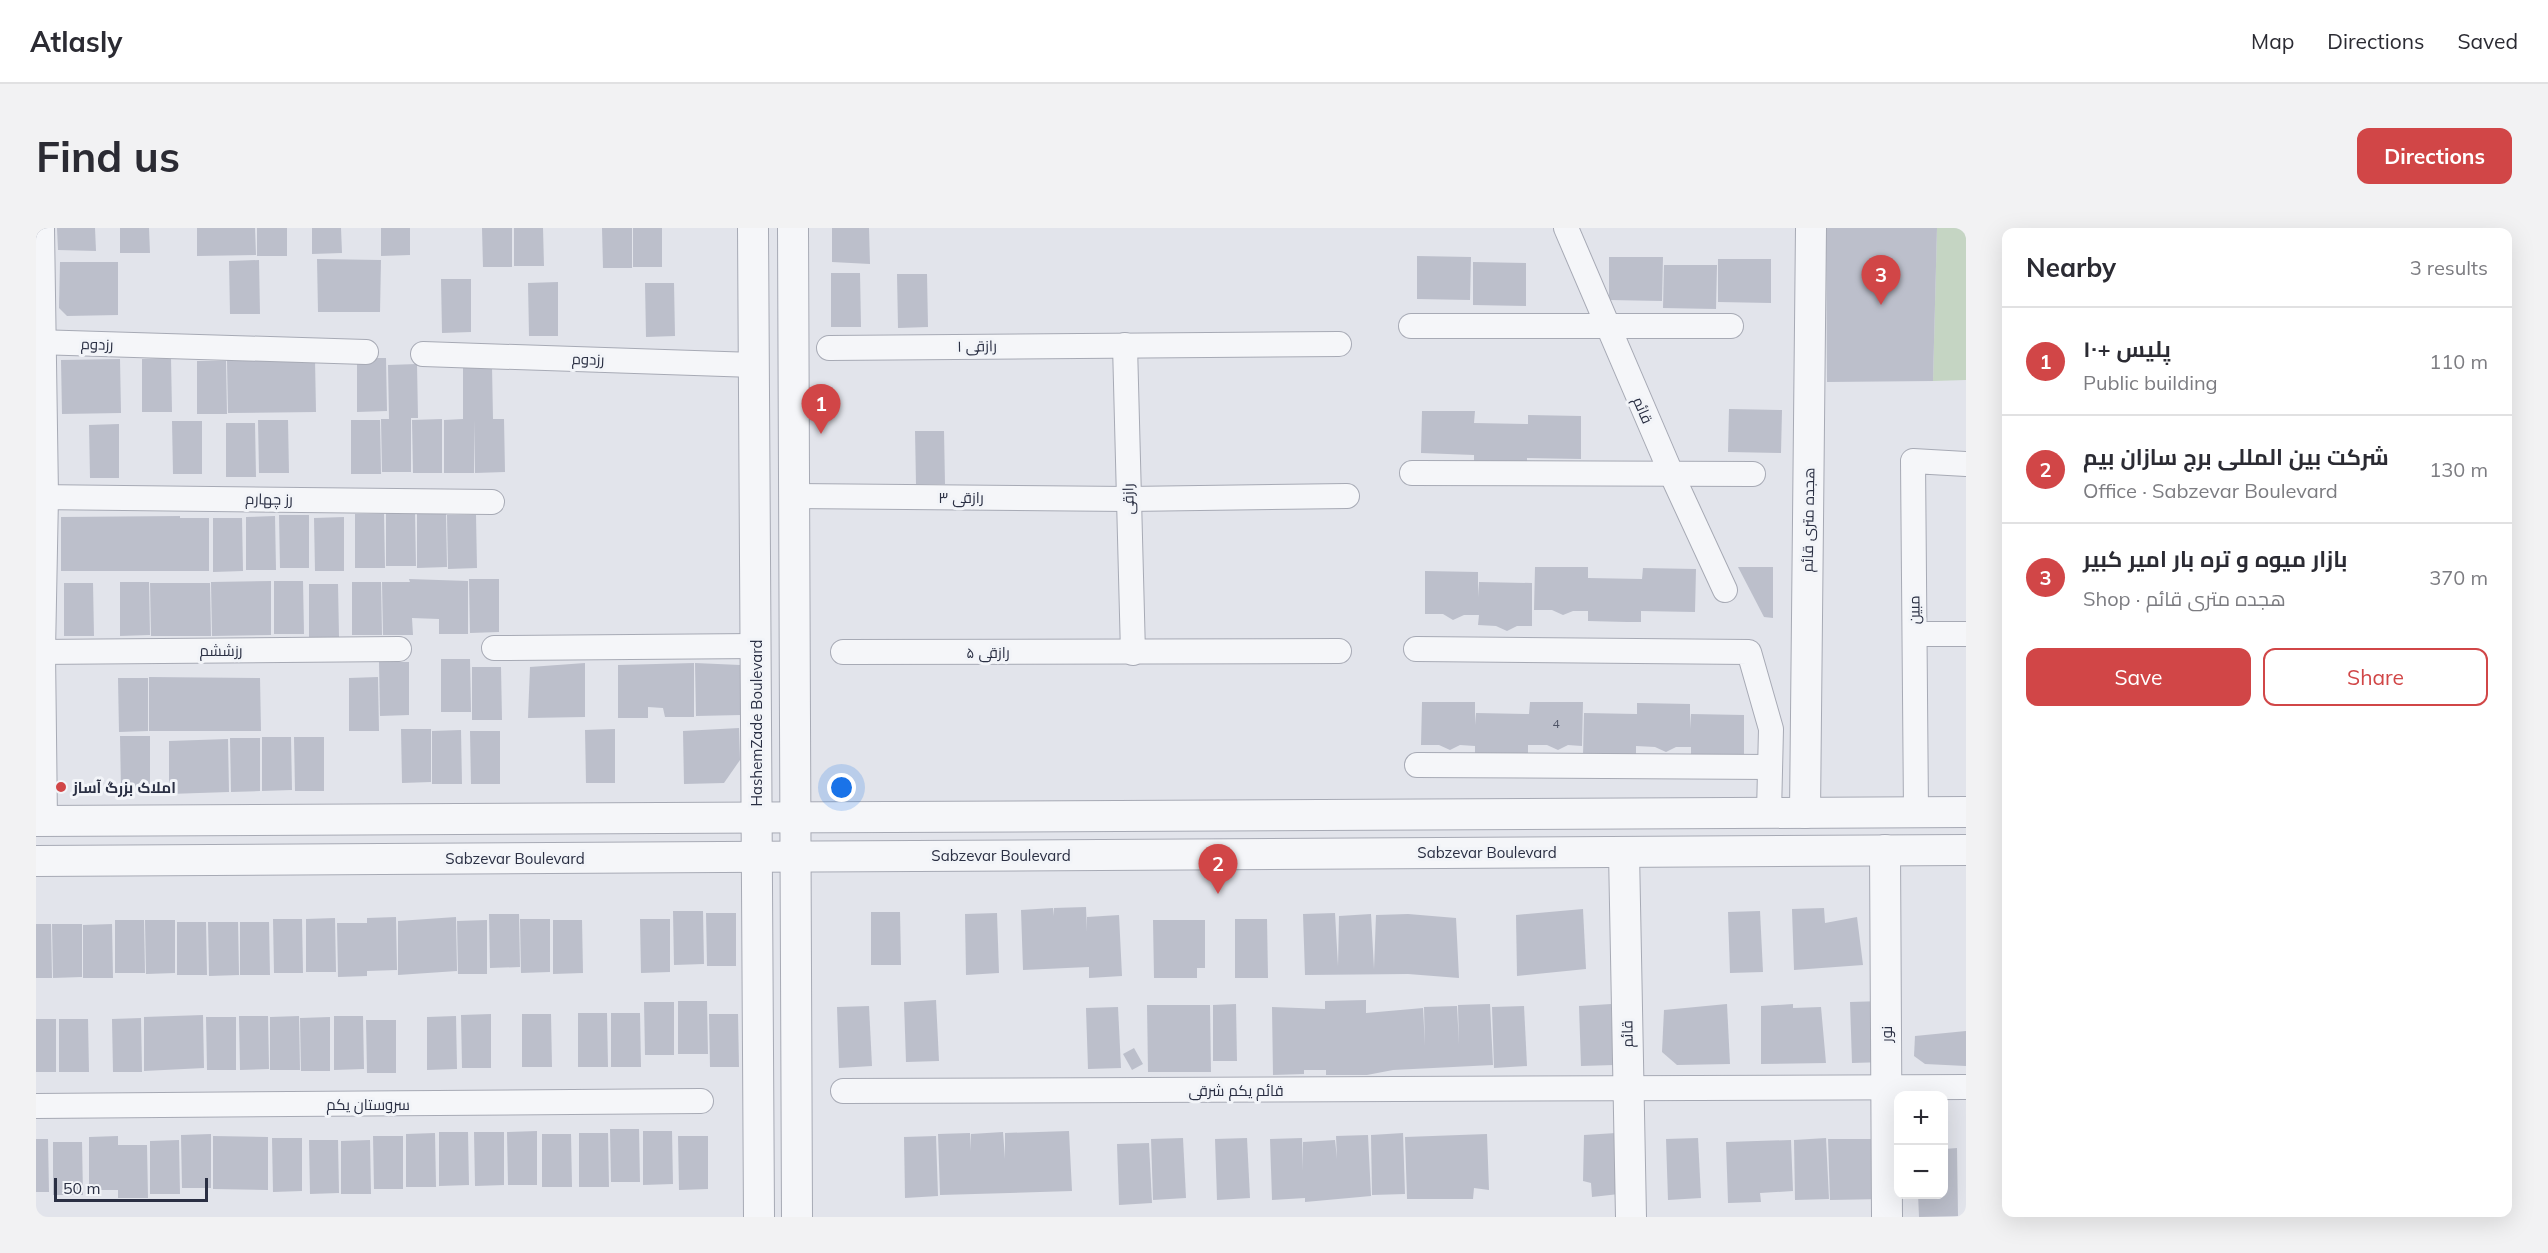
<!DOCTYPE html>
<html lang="en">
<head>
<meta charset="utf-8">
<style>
  body { margin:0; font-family:Mulish,Cairo,sans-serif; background:#f2f2f3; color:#2b2b33 }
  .controls { position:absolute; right:18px; bottom:18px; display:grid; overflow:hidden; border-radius:12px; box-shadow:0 6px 24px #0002 }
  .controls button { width:54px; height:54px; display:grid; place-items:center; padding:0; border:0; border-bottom:2px solid #e1e1e2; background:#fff; color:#2b2b33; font:30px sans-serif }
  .scale { position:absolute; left:18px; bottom:15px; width:154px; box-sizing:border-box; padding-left:6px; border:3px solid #2a2f43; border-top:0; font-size:16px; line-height:21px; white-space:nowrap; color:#2a2f43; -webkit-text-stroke:4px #f2f4f8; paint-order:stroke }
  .you { position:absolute; left:806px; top:560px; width:21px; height:21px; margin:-15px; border:4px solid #fff; border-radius:50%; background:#1a73e8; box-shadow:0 0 0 9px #1a73e833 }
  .badge { display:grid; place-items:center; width:39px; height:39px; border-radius:50%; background:#d14647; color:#fff; font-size:20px; font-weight:700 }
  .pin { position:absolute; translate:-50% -50px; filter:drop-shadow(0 2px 3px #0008) }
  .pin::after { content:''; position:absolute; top:32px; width:21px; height:18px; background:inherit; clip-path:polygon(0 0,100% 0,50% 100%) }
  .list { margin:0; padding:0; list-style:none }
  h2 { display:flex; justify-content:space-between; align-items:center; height:78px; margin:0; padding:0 24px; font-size:26px }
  h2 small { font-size:20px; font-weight:400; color:#7c7c81 }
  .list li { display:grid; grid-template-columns:39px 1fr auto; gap:18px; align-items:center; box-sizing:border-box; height:108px; padding:0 24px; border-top:2px solid #e1e1e2 }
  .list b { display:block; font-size:22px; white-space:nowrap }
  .list p { margin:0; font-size:20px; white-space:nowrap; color:#7c7c81 }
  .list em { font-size:20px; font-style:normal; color:#7c7c81 }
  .actions { display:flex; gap:12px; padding:18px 24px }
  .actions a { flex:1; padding:14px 0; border:2px solid #d14647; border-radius:12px; text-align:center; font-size:21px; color:#d14647 }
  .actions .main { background:#d14647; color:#fff }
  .map { position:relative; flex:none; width:1930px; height:989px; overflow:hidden; border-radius:12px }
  header { display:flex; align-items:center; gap:36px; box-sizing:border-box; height:84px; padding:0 30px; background:#fff; border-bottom:2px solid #e1e1e2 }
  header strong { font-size:28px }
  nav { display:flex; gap:33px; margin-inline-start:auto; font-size:21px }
  .intro { display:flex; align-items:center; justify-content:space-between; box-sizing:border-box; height:144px; padding:0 36px }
  h1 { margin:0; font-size:42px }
  .button { padding:15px 27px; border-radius:12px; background:#d14647; color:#fff; font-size:21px; font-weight:700 }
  main { display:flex; gap:36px; padding:0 36px }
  aside { flex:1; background:#fff; border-radius:12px; box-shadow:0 6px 24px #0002 }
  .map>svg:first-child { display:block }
  .green { fill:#c5d5c3 }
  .building { fill:#bcbfcb }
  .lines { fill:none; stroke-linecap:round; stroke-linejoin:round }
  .minor-casing { stroke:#a7aab5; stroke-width:26 }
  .tertiary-casing { stroke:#a7aab5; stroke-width:32 }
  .minor { stroke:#f5f6f9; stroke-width:24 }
  .tertiary { stroke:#f5f6f9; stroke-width:30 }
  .poi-dot { fill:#d14647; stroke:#f2f4f8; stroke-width:2 }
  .labels { text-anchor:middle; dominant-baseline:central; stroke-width:6; stroke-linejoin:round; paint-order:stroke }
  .number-label { font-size:12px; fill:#4e5365 }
  .street-label { font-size:15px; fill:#2a2f43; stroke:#f2f4f8 }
  .poi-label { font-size:15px; font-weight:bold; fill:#2a2f43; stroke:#f2f4f8; text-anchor:start }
</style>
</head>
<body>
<header>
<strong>Atlasly</strong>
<nav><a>Map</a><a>Directions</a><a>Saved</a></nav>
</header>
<div class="intro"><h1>Find us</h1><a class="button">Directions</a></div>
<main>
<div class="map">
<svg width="1930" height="989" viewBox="0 0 1930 989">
  <rect width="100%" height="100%" fill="#e2e4eb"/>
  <!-- green -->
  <path class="green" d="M1901 0H1930V152L1897 153Z"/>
  <!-- building -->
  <g class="building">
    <path d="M21 0H59L60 23 22 22Z"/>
    <path d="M84 0H113L114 25H84Z"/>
    <path d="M161 0H219L220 27 161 28Z"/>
    <rect x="221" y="0" width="30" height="28"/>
    <path d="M276 0H305L306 25 276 26Z"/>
    <path d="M345 0H374V27L345 28Z"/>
    <path d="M446 0H476V39H447Z"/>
    <path d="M478 0H507L508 38H478Z"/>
    <path d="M566 0H596V40H567Z"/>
    <rect x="597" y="0" width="29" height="39"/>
    <path d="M796 0H833L834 36 796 34Z"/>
    <path d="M1790 0H1901L1897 153 1791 154Z"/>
    <path d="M1381 28 1435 29 1434 72 1381 71Z"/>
    <path d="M1573 29H1627L1626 73 1573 72Z"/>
    <path d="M281 31 345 32 344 84H282Z"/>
    <path d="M1682 31H1735V75L1682 74Z"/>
    <path d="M223 32 224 86H194L193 33Z"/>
    <path d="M24 34H82V87L31 88 23 80Z"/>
    <path d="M1437 34 1490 35V78L1437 77Z"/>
    <path d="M1628 37H1681L1680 81 1627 80Z"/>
    <path d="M795 45H824L825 99H795Z"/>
    <path d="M861 46H891L892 99 862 100Z"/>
    <path d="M405 51H435V104L406 105Z"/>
    <path d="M522 54V108H493L492 55Z"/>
    <path d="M609 55H638L639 108 610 109Z"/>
    <path d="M135 130 136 184H106V131Z"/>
    <path d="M321 130H350L351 183 321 184Z"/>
    <path d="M84 131 85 185 26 186 25 132Z"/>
    <path d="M279 131 280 184 192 185 191 132Z"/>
    <path d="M161 133H190L191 186H161Z"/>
    <path d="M381 136 382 190H375V244H346L345 191H353L352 137Z"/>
    <path d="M456 138 457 191H468L469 244 439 245 438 192V245H408V192L427 191V139Z"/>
    <path d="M1693 181 1746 182 1745 225 1692 224Z"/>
    <path d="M1386 183H1439L1438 195 1492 196V187L1545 188V231L1491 230V239L1438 238V227L1385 225Z"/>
    <path d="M406 191V245H377L376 192Z"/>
    <path d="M222 192H252L253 245H223Z"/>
    <path d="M315 192H344L345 246H315Z"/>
    <path d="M136 193H166V246H137Z"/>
    <path d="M190 195H219L220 249H190Z"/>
    <path d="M83 196V250H54L53 197Z"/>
    <path d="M879 203H908L909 256H880Z"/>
    <path d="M350 285H379L380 338H350Z"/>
    <path d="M319 286H348L349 340H319Z"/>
    <path d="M381 286H410L411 339 381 340Z"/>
    <path d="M243 287H273V340H244Z"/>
    <path d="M411 287H440L441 340 412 341Z"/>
    <path d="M144 288V290H173V343H25V289Z"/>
    <path d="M239 288 240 342H210V289Z"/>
    <path d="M308 289V343H279L278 290Z"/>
    <path d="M177 290H206L207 343 177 344Z"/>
    <path d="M1499 339H1552V350L1606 351 1607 340 1660 341 1659 384 1605 383V394H1591L1552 393V383H1537L1527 387 1516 382H1498Z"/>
    <path d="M1702 339H1737V390L1728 389Z"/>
    <path d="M1389 343 1442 344V369L1443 354 1496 355V398H1481L1471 403 1460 398 1442 397 1443 387H1428L1417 392 1407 386H1389Z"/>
    <path d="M373 351 432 353V406H403V391L376 390 377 407H347L346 354H374Z"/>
    <path d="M433 351H463V404L434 405Z"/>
    <path d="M235 353V407L176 408 175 354Z"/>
    <path d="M238 353H267L268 406H238Z"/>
    <path d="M84 354H113L114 407 84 408Z"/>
    <path d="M316 354H345L346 407H316Z"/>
    <path d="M28 355H57L58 408H28Z"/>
    <path d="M114 355H174L175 408H115Z"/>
    <path d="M273 356H302L303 409 273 410Z"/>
    <path d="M405 431H434L435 484H405Z"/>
    <path d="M343 434H373V487L344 488Z"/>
    <path d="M549 435V489L492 490 494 439Z"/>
    <path d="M658 435V489H629L627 480 612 479V490H582V437Z"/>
    <path d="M659 435 704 437 705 487 660 488Z"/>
    <path d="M436 439H465L466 492H436Z"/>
    <path d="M113 449 224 450 225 503H113Z"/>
    <path d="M342 449 343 503H313V450Z"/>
    <path d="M82 450H112V503L83 504Z"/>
    <path d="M1386 474H1439V497L1440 485 1493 486 1494 474H1547L1546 518 1532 517 1522 522 1511 517H1492V529L1439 528V518L1424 517 1414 522 1403 517H1385Z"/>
    <path d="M1601 475 1654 476V501L1655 486 1708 487V530H1655V519H1640L1630 524 1619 519 1600 518V529L1547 528 1548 485 1601 486Z"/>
    <path d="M703 500 704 532 688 555 648 556 647 503Z"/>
    <path d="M365 501H395V554L366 555Z"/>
    <path d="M579 501V555H550L549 502Z"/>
    <path d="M425 502 426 556H396V503Z"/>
    <path d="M434 503H464V556H435Z"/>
    <path d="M84 508H114V561L85 562Z"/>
    <path d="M226 509H255L256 562 226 563Z"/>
    <path d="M258 509H288V563H259Z"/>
    <path d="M194 510H224V563L195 564Z"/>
    <path d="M192 511 193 564 133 566V513Z"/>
    <path d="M1050 679 1051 704V689L1083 687 1086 748 1053 750V739L987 742 985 682 1017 680 1018 688V680Z"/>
    <path d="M1788 680 1789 695 1821 689 1827 737 1758 742 1756 681Z"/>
    <path d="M1547 681 1550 741 1481 748 1480 687Z"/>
    <path d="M637 683H667L668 736 638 737Z"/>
    <path d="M1724 683 1727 744 1694 745 1692 684Z"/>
    <path d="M835 684H864L865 737H835Z"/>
    <path d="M670 685H700V738H671Z"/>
    <path d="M961 685 963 745 930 747 929 686Z"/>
    <path d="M1299 685 1302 738 1303 688 1335 686 1338 741 1340 687 1372 686 1420 690 1423 750 1372 746 1269 747 1267 686Z"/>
    <path d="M453 686H483L484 739 454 740Z"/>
    <path d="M360 689 361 742 331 743V748L302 749 301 695H331V690Z"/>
    <path d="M420 689 421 743 362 747V693Z"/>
    <path d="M299 690 300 744H270V691Z"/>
    <path d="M237 691H266L267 745H238Z"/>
    <path d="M484 691H514V744L485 745Z"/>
    <path d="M604 691H634V744L605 745Z"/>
    <path d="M1199 691H1231L1232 750H1199Z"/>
    <path d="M79 692H108L109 745H79Z"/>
    <path d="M109 692H139V745L110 746Z"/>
    <path d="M451 692V746H422L421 693Z"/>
    <path d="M517 692H546L547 745 517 746Z"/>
    <path d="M1117 692H1169V740H1161V750H1118Z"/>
    <path d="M141 694H170L171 747H141Z"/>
    <path d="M172 694H202L203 747 173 748Z"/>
    <path d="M204 694H233L234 747H204Z"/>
    <path d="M0 696H15L16 750H0Z"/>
    <path d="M16 696H46V749L17 750Z"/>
    <path d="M76 696 77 750H47V697Z"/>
    <path d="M900 772 903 833 870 834 868 774Z"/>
    <path d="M1330 772V785L1387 780 1389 818 1388 779 1421 778 1423 817 1422 777 1454 776 1457 837 1357 842 1331 847H1290V842H1268V846L1237 847 1236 779 1289 781V773Z"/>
    <path d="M642 773H671L672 826H642Z"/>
    <path d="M1847 773 1849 834 1816 835 1814 774Z"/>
    <path d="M608 774H638V827H609Z"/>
    <path d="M1200 776 1201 833H1177V777Z"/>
    <path d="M1575 776 1578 837 1545 838 1543 778Z"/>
    <path d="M1691 776 1694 836 1641 837 1626 824 1628 782Z"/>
    <path d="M1757 776V780L1785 779 1790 835 1725 836V778Z"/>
    <path d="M1111 777H1174L1175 844H1112Z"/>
    <path d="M833 778 836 838 803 840 801 779Z"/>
    <path d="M1488 778 1491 838 1458 840 1456 779Z"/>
    <path d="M1082 779 1085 840 1052 841 1050 780Z"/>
    <path d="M542 785H571L572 839H542Z"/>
    <path d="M575 785H604L605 839H575Z"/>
    <path d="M455 786V840H426L425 787Z"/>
    <path d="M486 786H515L516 839H486Z"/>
    <path d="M673 786H702L703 839H674Z"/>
    <path d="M167 787 168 840 108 843V789Z"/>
    <path d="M203 788H232L233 841 204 842Z"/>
    <path d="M263 788 264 842H234V789Z"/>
    <path d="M298 788H327L328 841 298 842Z"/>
    <path d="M420 788 421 841 391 842V789Z"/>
    <path d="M170 789H200V842H171Z"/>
    <path d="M294 789V843H265L264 790Z"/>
    <path d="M105 790 106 844H77L76 791Z"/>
    <rect x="0" y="791" width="20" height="53"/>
    <path d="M23 791H52L53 844H23Z"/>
    <path d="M330 792H360V845H331Z"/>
    <path d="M1930 803V838L1889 836 1878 828 1879 808Z"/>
    <path d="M1098 820 1107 836 1096 842 1087 826Z"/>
    <path d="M574 901H603L604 954H575Z"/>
    <path d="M501 903V957H472L471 904Z"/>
    <path d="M607 903H636L637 956 607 957Z"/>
    <path d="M1033 903 1036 963 904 967 902 906 934 905 935 923V906L967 904 969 931V905Z"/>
    <path d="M403 904H432L433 957 403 958Z"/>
    <path d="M438 904H468V957L439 958Z"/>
    <path d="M399 905 400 959H370V906Z"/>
    <path d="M543 905H572L573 959H543Z"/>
    <path d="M1367 905 1369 966 1336 967 1335 907Z"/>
    <path d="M1580 905 1583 966 1556 969 1555 955 1547 953 1548 907Z"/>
    <path d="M175 906V960H146L145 907Z"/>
    <path d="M506 906H535L536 959H506Z"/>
    <path d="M1451 906 1453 962 1438 960 1437 971H1371L1369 909Z"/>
    <path d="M1332 907 1335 968 1269 974V970L1236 972 1234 911 1266 910 1267 943V914L1299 912 1301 931 1300 908Z"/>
    <path d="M82 908V917H111L112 970H82V962H53V909Z"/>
    <path d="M177 908 232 909V962L177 961Z"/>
    <path d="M337 908H367V961H338Z"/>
    <path d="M642 908H672V961L643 962Z"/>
    <path d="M900 908 902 968 869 970 868 909Z"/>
    <path d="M236 910H266V963L237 964Z"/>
    <path d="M1147 910 1150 970 1117 972 1115 911Z"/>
    <path d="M1211 910 1214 970 1181 972 1179 911Z"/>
    <path d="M1662 910 1665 970 1632 972 1630 911Z"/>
    <path d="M1790 910 1793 971 1759 972 1758 912Z"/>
    <path d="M0 911H12L13 964H0Z"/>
    <path d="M1792 911H1841L1847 971 1794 972Z"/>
    <path d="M143 912 144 966H114V913Z"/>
    <path d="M273 912H302L303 965 274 966Z"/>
    <path d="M334 912 335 966H305V913Z"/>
    <path d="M1755 912 1757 963 1724 965 1725 974 1692 975 1690 914Z"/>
    <path d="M17 914H46L47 967H17Z"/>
    <path d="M1113 915 1116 975 1083 977 1081 916Z"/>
    <path d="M1921 920 1922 988 1883 989 1882 966H1908V921Z"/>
  </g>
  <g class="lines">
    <!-- minor casing -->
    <g class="minor-casing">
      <g id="minor">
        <path d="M6 0 10 268 7 424 9 593"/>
        <path d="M1530 0 1635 245 1689 362"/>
        <path d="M1375 98H1695"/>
        <path d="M0 114 330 124"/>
        <path d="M1089 117 1097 425"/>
        <path d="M793 120 1303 116"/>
        <path d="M387 126 718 137"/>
        <path d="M1376 245 1717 246"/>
        <path d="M759 268 1092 271 1311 268"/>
        <path d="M0 269 456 274"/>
        <path d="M1879 406H1930"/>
        <path d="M458 420 719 418"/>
        <path d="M1380 421 1713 424 1735 501 1733 585"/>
        <path d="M0 424 363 421"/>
        <path d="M807 424 1303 423"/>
        <path d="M1381 537 1734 539"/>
        <path d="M1880 584 1877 233 1930 236"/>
        <path d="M807 863 1930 859"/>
        <path d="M0 878 665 873"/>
      </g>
    </g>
    <!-- tertiary casing -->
    <g class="tertiary-casing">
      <g id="tertiary">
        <path d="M717 0 723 989"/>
        <path d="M757 0 761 989"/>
        <path d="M1769 585 1775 0"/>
        <path d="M0 593 1930 584"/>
        <path d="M1849 622 1851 989"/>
        <path d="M1588 624 1595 989"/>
        <path d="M0 633 1930 622"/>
      </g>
    </g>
    <!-- minor -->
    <use href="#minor" class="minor"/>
    <!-- tertiary -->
    <use href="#tertiary" class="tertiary"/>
  </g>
  <!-- markers -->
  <circle class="poi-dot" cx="25" cy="559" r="6"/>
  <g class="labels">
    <!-- number labels -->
    <g class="number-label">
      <text x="1520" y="495">4</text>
    </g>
    <!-- street labels -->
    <g class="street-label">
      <text transform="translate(61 116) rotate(2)">رزدوم</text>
      <text transform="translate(941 118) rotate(-1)">رازقی ۱</text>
      <text transform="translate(552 131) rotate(2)">رزدوم</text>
      <text transform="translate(1607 182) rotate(66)">قائم</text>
      <text x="925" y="269">رازقی ۳</text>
      <text transform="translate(233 271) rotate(1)">رز چهارم</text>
      <text transform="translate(1092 271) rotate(-91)">رازقی</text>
      <text transform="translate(1772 292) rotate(-89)">هجده متری قائم</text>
      <text transform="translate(1878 382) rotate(-91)">مبین</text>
      <text x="185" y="422">رزششم</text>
      <text x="952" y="424">رازقی ۵</text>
      <text transform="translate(720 495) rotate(-90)">HashemZade Boulevard</text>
      <text x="1451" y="624">Sabzevar Boulevard</text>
      <text x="965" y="627">Sabzevar Boulevard</text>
      <text x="479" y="630">Sabzevar Boulevard</text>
      <text transform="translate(1591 806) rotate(-91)">قائم</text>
      <text transform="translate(1850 806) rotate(-90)">نور</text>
      <text x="1200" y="862">قائم یکم شرقی</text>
      <text x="332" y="876">سروستان یکم</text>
    </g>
    <!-- poi labels -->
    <g class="poi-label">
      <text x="37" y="559">املاک بزرگ آساز</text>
    </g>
  </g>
</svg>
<div class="controls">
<button>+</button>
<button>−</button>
</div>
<div class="scale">50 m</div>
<div class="you"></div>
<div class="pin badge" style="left:785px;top:206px">1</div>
<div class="pin badge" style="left:1182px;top:666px">2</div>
<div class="pin badge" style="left:1845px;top:77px">3</div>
</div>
<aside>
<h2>Nearby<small>3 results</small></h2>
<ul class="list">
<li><span class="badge">1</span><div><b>پلیس +۱۰</b><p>Public building</p></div><em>110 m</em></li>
<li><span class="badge">2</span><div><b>شرکت بین المللی برج سازان بیم</b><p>Office · Sabzevar Boulevard</p></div><em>130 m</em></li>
<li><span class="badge">3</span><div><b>بازار میوه و تره بار امیر کبیر</b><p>Shop · هجده متری قائم</p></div><em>370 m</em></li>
</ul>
<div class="actions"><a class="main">Save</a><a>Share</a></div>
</aside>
</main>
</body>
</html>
